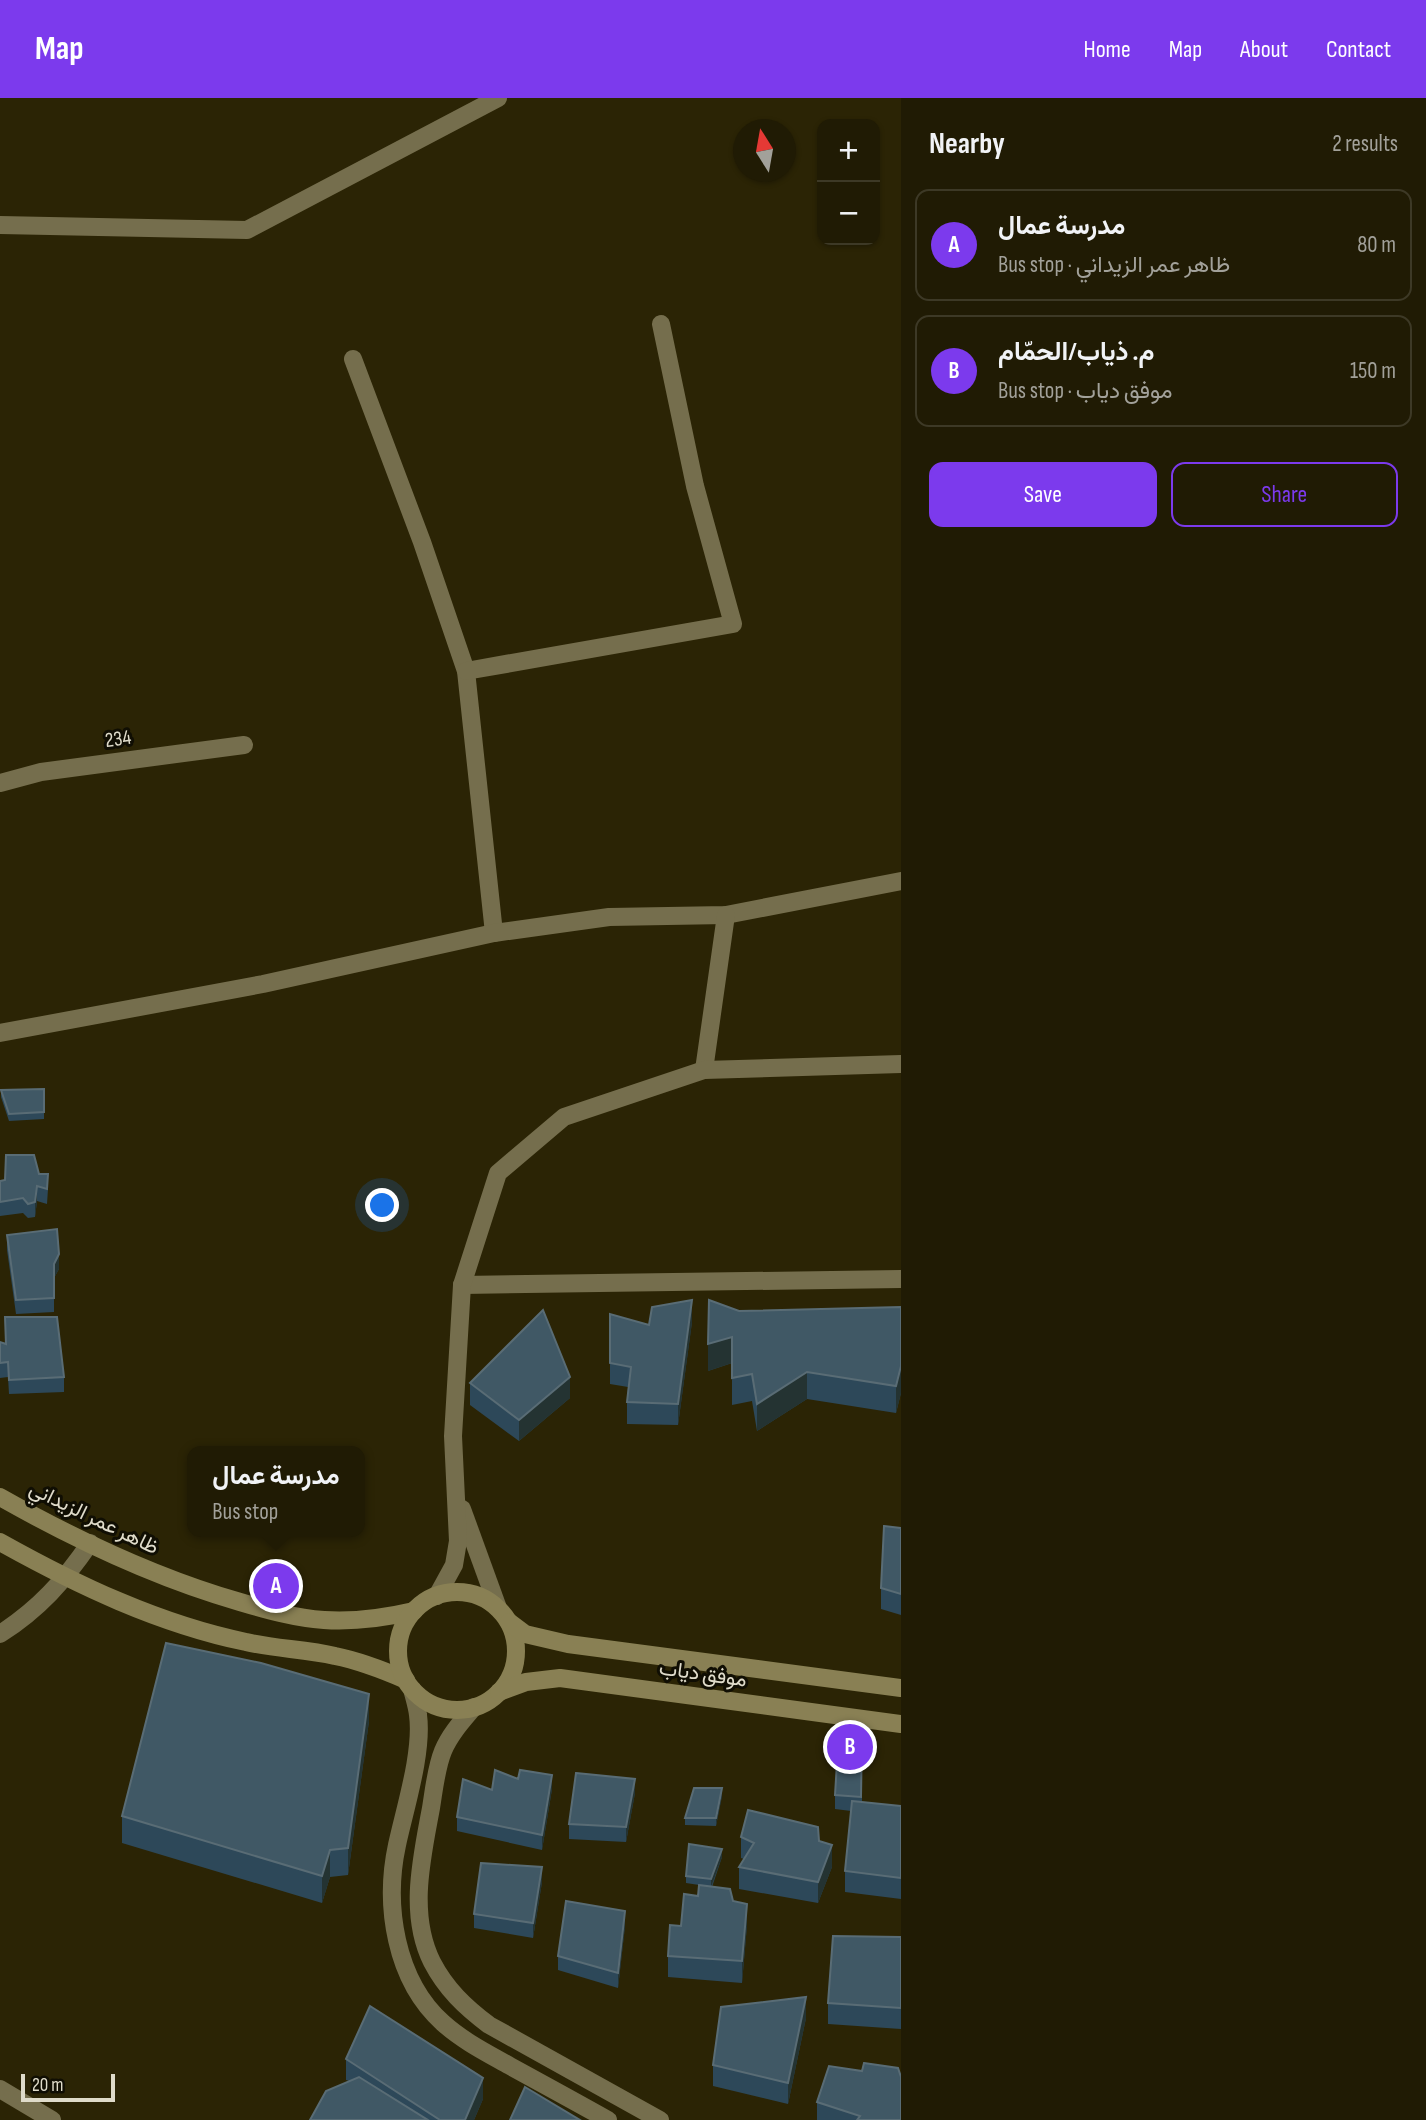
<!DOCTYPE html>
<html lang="en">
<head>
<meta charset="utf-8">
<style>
  body { margin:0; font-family:"Sofia Sans Condensed",Vazirmatn,sans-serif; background:#2d2813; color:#f1f3f6 }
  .controls { position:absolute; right:21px; top:21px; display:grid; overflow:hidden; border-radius:14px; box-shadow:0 2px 5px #0004 }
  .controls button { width:63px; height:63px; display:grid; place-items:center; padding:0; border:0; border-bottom:2px solid #3d3926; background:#201b04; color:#f1f3f6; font:35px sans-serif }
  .compass { position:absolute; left:733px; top:21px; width:63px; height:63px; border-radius:50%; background:#201b04; box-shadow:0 2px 5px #0004; rotate:349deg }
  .scale { position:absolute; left:21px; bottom:18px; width:94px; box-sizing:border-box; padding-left:7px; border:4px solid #dfdbca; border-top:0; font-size:19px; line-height:24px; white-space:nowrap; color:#dfdbca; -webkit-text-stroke:5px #100e03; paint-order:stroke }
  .you { position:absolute; left:383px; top:1108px; width:24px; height:24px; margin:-18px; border:5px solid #fff; border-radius:50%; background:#1a73e8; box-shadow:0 0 0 10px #1a73e833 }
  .badge { display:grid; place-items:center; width:46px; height:46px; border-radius:50%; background:#7c3aed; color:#fff; font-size:23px; font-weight:700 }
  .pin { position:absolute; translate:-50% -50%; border:4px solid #fff; box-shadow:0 2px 7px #0006 }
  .popup { position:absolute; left:187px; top:1348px; width:178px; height:91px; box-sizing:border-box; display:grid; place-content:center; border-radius:14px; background:#201b04; filter:drop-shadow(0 2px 5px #0005); font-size:23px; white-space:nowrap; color:#a2a19a }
  .popup b { font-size:26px; color:#f1f3f6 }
  .popup::after { content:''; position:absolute; left:50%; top:100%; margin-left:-14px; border:14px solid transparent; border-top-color:#201b04 }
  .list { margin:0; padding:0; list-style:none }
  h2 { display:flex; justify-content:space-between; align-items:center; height:91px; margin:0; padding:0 28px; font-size:30px }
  h2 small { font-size:23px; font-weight:400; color:#a2a19a }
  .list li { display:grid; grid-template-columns:46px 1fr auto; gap:21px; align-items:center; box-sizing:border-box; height:112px; margin:0 14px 14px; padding:0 14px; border:2px solid #3d3926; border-radius:14px }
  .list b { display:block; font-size:26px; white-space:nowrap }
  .list p { margin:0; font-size:23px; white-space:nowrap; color:#a2a19a }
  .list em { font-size:23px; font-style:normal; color:#a2a19a }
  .actions { display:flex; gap:14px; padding:21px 28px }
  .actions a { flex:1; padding:16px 0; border:2px solid #7c3aed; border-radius:14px; text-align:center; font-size:24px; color:#7c3aed }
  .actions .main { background:#7c3aed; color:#fff }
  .map { position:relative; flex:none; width:901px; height:2022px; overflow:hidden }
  header { display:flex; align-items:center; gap:42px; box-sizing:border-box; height:98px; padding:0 35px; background:#7c3aed; color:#fff }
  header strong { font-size:33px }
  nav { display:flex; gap:38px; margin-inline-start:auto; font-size:24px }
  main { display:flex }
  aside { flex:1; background:#201b04 }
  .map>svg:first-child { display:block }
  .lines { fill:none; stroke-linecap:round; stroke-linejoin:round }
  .minor { stroke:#756e4d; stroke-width:18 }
  .secondary { stroke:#898054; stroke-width:18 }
  .wall { fill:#2d4859 }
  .shaded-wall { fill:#243332 }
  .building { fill:#405865; stroke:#596c75; stroke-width:2 }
  .labels { text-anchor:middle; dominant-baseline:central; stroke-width:6; stroke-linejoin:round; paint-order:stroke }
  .street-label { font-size:21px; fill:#dfdbca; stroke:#100e03 }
</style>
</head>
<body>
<header>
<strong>Map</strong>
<nav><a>Home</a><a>Map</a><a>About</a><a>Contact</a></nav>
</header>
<main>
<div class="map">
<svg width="901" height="2022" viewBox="0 0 901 2022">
  <rect width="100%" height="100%" fill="#2b2405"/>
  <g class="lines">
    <!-- minor -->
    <g class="minor">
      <path d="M0 127 247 132 498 0"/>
      <path d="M353 261 422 444 466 573 494 835"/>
      <path d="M466 573 733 526 695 388 661 226"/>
      <path d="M0 685 41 674 244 647"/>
      <path d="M0 935 263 886 494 835 609 819 726 817 901 783"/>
      <path d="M704 972 726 817"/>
      <path d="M462 1187 901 1181"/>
      <path d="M462 1411 498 1510"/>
      <path d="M437 1498 454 1467 458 1443 453 1338 462 1187 498 1075 564 1019 704 972 901 966"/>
      <path d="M0 1536C39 1511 64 1483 90 1445"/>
      <path d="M412 1591C414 1599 417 1608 418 1617 423 1654 405 1710 397 1747 384 1807 395 1882 443 1925 463 1943 487 1955 510 1968 543 1986 576 2004 608 2022"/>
      <path d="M474 1609C463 1622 450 1636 443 1653 436 1670 434 1692 431 1710 422 1759 408 1816 432 1864 446 1891 465 1909 489 1927L660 2022"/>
      <path d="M0 1991 52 2022"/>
    </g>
    <!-- secondary -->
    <g class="secondary">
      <path d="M0 1399C76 1442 156 1480 240 1504 267 1512 295 1520 324 1522 354 1524 384 1520 414 1513"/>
      <path d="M0 1444C77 1487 159 1526 246 1544 275 1551 306 1551 335 1558 360 1563 383 1572 406 1582"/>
      <circle cx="457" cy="1553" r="59"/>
      <path d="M509 1524 525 1536 568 1546 901 1590"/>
      <path d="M499 1594 526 1584 560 1580 901 1626"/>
    </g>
  </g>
  <!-- wall -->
  <g class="wall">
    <path d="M44 991V1021L9 1023 1 999V992Z"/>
    <path d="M39 1076 48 1091 47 1106 37 1103 35 1119 28 1120 23 1115 0 1118V1083Z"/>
    <path d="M7 1137 59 1171 54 1180V1214L16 1216 7 1152Z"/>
    <path d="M901 1209V1295L896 1315 807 1301 757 1333 752 1303 732 1307V1265L708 1273 739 1213Z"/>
    <path d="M610 1216 649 1227 692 1224 678 1327 627 1326V1304L628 1289 610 1286Z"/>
    <path d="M5 1219 64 1279V1294L9 1296 8 1279 0 1280V1244L5 1245Z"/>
    <path d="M470 1285 570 1300 519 1343 470 1307Z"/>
    <path d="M901 1430V1517L881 1511V1490Z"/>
    <path d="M369 1623 348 1777 330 1779 322 1805 122 1745V1718Z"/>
    <path d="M862 1635V1704L901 1708V1801L845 1794V1773L851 1713 835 1711V1697Z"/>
    <path d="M518 1681 552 1691 542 1752 457 1733V1719L492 1692Z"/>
    <path d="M635 1695 626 1744 569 1741V1726Z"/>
    <path d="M722 1698 716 1728 685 1727V1720Z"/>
    <path d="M741 1739 819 1743 832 1769 818 1805 739 1791V1769L744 1761 741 1760Z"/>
    <path d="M722 1759 712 1789 733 1803 747 1827 742 1885 668 1879V1858L681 1828 698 1798 699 1787 686 1785V1778Z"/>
    <path d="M542 1784 533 1840 474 1830V1816Z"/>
    <path d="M625 1828 618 1890 558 1872V1858Z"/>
    <path d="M901 1839V1931L828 1926V1905Z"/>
    <path d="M806 1920 788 2006 713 1988V1967Z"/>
    <path d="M346 1961 483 2001 474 2022H310L349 1983 346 1982Z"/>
    <path d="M817 2004 901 2022H817Z"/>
  </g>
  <!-- shaded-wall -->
  <g class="shaded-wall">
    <path d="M37 1088V1103L35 1119V1104Z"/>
    <path d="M59 1156V1171L54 1180V1166Z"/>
    <path d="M692 1202V1224L678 1327V1306Z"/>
    <path d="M732 1239V1265L708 1273V1246Z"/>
    <path d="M901 1268V1295L896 1315V1288Z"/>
    <path d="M807 1274V1301L757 1333V1306Z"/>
    <path d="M570 1279V1300L519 1343V1322Z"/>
    <path d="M369 1596V1623L348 1777V1750Z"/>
    <path d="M552 1677V1691L542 1752V1737Z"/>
    <path d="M635 1681V1695L626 1744V1729Z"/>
    <path d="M722 1690V1698L716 1728V1720Z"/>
    <path d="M832 1747V1769L818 1805V1784Z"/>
    <path d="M722 1751V1759L711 1789V1781Z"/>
    <path d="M330 1752V1779L322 1805V1778Z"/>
    <path d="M542 1769V1784L533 1840V1825Z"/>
    <path d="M747 1806V1827L742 1885V1863Z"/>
    <path d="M625 1813V1828L618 1890V1875Z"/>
    <path d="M806 1899V1920L788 2006V1985Z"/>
    <path d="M483 1980V2001L474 2022H465Z"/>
  </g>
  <!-- building -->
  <g class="building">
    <path d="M44 991V1014L9 1016 1 992Z"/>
    <path d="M6 1057H34L39 1076H48L47 1091 37 1088 35 1104 28 1106 23 1100 0 1104V1083L5 1082Z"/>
    <path d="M57 1131 59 1156 54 1166V1200L16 1202 7 1137Z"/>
    <path d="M692 1202 678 1306 627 1304 631 1269 610 1265V1216L649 1227 652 1209Z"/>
    <path d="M709 1202 739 1213 901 1209V1268L896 1288 807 1274 757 1306 752 1276 732 1280V1239L708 1246Z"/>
    <path d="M543 1212 570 1279 519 1322 470 1285Z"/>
    <path d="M5 1219H57L64 1279 9 1282 8 1264 0 1265V1244L6 1246Z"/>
    <path d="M884 1428 901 1430V1496L881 1490Z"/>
    <path d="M166 1545 261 1565 369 1596 348 1750 330 1752 322 1778 122 1718Z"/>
    <path d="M839 1632 862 1635 861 1699 835 1697Z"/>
    <path d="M495 1672 518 1681 520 1672 552 1677 542 1737 457 1719 463 1681 492 1692Z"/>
    <path d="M576 1675 635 1681 626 1729 569 1726Z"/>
    <path d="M694 1690H722L716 1720H685Z"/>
    <path d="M852 1703 901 1708V1780L845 1773Z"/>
    <path d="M748 1712 818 1729 819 1743 832 1747 818 1784 739 1769 754 1745 741 1739Z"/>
    <path d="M689 1746 722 1751 711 1781 686 1778Z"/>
    <path d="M481 1765 542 1769 533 1825 474 1816Z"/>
    <path d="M699 1787 730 1791 733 1803 747 1806 742 1863 668 1858 670 1827 681 1828 684 1796 698 1798Z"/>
    <path d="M566 1803 625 1813 618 1875 558 1858Z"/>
    <path d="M833 1838 901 1839V1910L828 1905Z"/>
    <path d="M806 1899 788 1985 713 1967 721 1909Z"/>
    <path d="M370 1908 483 1980 465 2022H440L346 1961Z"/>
    <path d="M864 1965 898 1970 901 1979V2022H857L860 2018 817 2004 829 1968 862 1973Z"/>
    <path d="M359 1979 428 2022H310L326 1993Z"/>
    <path d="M525 1989 580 2022H510Z"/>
  </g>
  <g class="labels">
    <!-- street labels -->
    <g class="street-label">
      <text transform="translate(118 641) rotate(-8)">234</text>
      <text transform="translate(94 1420) rotate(26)">ظاهر عمر الزيداني</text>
      <text transform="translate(703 1576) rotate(8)">موفق دياب</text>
    </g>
  </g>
</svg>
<div class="controls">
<button>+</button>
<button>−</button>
</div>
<svg class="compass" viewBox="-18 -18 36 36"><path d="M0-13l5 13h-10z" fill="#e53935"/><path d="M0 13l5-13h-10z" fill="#a2a19a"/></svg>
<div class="scale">20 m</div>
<div class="you"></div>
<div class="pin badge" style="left:276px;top:1488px">A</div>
<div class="popup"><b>مدرسة عمال</b>Bus stop</div>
<div class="pin badge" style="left:850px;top:1649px">B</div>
</div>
<aside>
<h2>Nearby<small>2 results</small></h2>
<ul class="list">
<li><span class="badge">A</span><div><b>مدرسة عمال</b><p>Bus stop · ظاهر عمر الزيداني</p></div><em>80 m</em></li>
<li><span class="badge">B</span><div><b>م. ذياب/الحمّام</b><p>Bus stop · موفق دياب</p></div><em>150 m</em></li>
</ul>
<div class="actions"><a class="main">Save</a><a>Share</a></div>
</aside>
</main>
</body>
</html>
